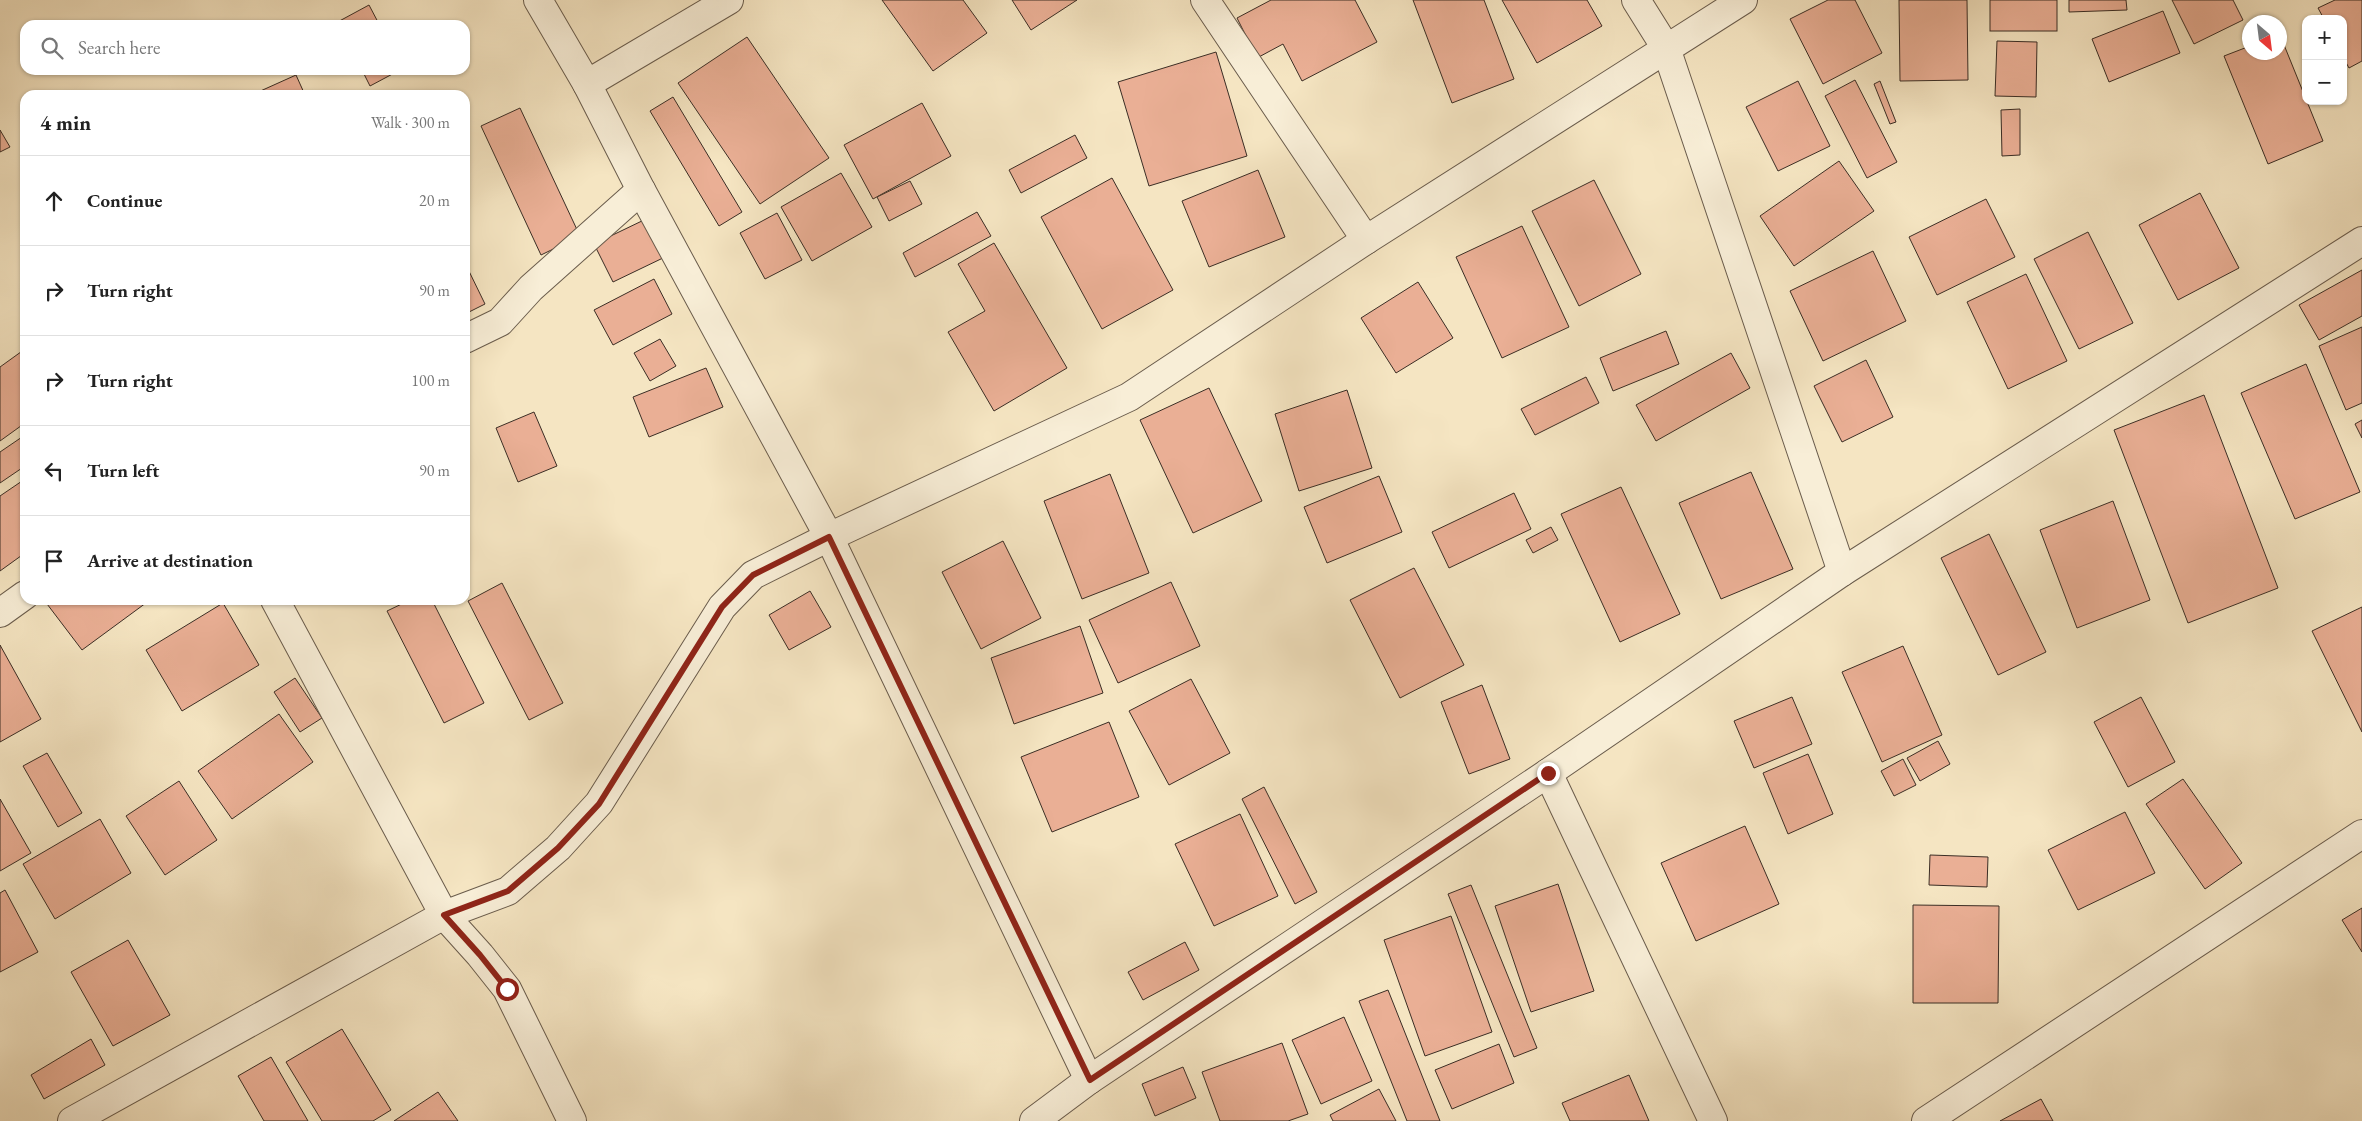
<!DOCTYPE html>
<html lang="en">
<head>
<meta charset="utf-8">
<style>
  body { margin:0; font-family:"EB Garamond",serif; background:#f6f6f6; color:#222 }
  .controls { position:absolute; right:15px; top:15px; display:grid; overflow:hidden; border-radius:10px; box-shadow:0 1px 4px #0004 }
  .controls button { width:45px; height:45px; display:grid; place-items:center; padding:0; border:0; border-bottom:1px solid #e0e0e0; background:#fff; color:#222; font:25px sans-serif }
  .compass { position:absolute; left:2242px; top:15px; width:45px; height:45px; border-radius:50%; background:#fff; box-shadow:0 1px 4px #0004; rotate:152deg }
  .stop { position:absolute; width:15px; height:15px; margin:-11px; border:4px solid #8f2418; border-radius:50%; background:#fff }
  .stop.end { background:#8f2418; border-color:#fff; box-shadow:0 1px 5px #0008 }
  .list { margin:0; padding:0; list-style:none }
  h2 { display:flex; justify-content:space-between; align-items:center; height:65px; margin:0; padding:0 20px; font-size:21px }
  h2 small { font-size:16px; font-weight:400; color:#767676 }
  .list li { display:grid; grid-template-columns:32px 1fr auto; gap:15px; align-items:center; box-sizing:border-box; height:90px; padding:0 20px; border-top:1px solid #e0e0e0 }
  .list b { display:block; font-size:19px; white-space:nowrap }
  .list em { font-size:16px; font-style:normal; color:#767676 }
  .icon { flex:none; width:28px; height:28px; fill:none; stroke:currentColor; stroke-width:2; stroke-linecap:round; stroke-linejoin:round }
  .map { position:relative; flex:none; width:2362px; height:1121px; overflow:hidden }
  .search { position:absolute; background:#fff; box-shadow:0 1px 4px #0004; left:20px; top:20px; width:450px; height:55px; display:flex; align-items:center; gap:12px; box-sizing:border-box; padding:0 18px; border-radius:15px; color:#767676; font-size:19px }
  .panel { position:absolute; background:#fff; box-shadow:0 1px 4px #0004; left:20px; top:90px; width:450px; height:515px; border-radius:15px }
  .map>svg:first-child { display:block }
  .building { fill:#eaaf95; stroke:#3b2e25 }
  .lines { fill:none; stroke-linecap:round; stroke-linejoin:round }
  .street-casing { stroke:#6a5c4c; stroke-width:30 }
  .street { stroke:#f8eed7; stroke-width:28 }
  .route { stroke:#8f2418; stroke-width:6 }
</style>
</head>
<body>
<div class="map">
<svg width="2362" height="1121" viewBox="0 0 2362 1121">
  <rect width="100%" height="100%" fill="#f5e5c2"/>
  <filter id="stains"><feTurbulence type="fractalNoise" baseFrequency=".004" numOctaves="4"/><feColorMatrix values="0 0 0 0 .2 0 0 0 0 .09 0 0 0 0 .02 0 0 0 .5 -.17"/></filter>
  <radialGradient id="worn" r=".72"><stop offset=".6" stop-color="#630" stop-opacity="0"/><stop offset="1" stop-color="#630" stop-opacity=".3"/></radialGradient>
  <!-- building -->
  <g class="building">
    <path d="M882 0H963L987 33 933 71Z"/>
    <path d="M1012 0H1077L1031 30Z"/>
    <path d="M1271 0H1355L1377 42 1302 81 1283 44 1257 58 1237 18Z"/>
    <path d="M1413 0H1484L1514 79 1452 103Z"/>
    <path d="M1502 0H1587L1602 26 1537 63Z"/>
    <path d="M1828 0H1855L1882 53 1823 84 1790 19Z"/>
    <path d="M1899 0H1967L1968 80 1900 81Z"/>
    <rect x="1990" y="0" width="67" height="31"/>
    <path d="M2069 0H2126L2127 10 2069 12Z"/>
    <path d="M2172 0H2233L2243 20 2194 44Z"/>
    <path d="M2335 0H2362V61L2349 68 2343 57V19H2324L2318 8Z"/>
    <path d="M369 5 379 24 332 25Z"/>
    <path d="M2163 11 2180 53 2109 82 2092 39Z"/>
    <path d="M2280 35 2323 141 2268 164 2224 56 2250 46V52H2280Z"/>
    <path d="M747 37 829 158 760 204 678 83Z"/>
    <path d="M1997 41 2037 42 2036 97 1995 96Z"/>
    <path d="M1216 52 1247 156 1149 186 1118 82Z"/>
    <path d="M362 70H400L370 86Z"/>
    <path d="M296 75 305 95H256V93Z"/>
    <path d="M1855 80 1897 162 1867 178 1825 96Z"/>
    <path d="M1798 81 1830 146 1778 171 1746 107Z"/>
    <path d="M1880 81 1896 122 1890 124 1874 84Z"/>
    <path d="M673 97 742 212 719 226 650 111Z"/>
    <path d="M922 103 951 156 873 199 844 145Z"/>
    <path d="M520 108 580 236 541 255 481 126Z"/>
    <path d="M2020 109V155L2002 156 2001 110Z"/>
    <path d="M0 130 10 147 0 152Z"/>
    <path d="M1075 135 1087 158 1021 193 1009 170Z"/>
    <path d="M1839 161 1874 211 1794 266 1760 216Z"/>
    <path d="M1258 170 1285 237 1209 267 1182 201Z"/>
    <path d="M841 173 872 227 812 261 781 207Z"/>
    <path d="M1112 178 1173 290 1102 329 1041 217Z"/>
    <path d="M1594 180 1641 274 1579 306 1532 211Z"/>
    <path d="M910 181 922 204 889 221 877 197Z"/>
    <path d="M2200 193 2239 268 2178 300 2139 225Z"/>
    <path d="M1986 199 2015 257 1937 295 1909 237Z"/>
    <path d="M977 212 991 236 915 277 903 253Z"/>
    <path d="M777 213 802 260 765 279 740 233Z"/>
    <path d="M646 219 665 257 613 282 594 244Z"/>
    <path d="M1522 226 1569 327 1502 358 1456 257Z"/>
    <path d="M2088 232 2133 323 2079 349 2034 259Z"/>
    <path d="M994 243 1067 368 994 411 948 332 985 311 958 264Z"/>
    <path d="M1873 251 1906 321 1823 361 1790 291Z"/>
    <path d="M465 263 485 304 465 314Z"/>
    <path d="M2362 270V316L2319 340 2299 305Z"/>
    <path d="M2026 274 2067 361 2008 389 1967 302Z"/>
    <path d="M654 279 672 314 613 345 594 310Z"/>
    <path d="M1418 282 1453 338 1396 373 1361 318Z"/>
    <path d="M2362 327V403L2346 410 2319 346Z"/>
    <path d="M1666 331 1679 364 1613 391 1600 358Z"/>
    <path d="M660 339 676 366 650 381 634 353Z"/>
    <path d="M25 349V423L0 441V367Z"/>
    <path d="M1731 353 1750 388 1656 441 1636 405Z"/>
    <path d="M1866 360 1893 417 1842 442 1814 386Z"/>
    <path d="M2306 364 2360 492 2295 519 2241 393Z"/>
    <path d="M706 368 723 407 649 437 633 397Z"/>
    <path d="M1586 377 1599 403 1535 435 1521 409Z"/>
    <path d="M1209 388 1262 501 1193 533 1140 420Z"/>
    <path d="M1347 390 1372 468 1299 491 1275 414Z"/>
    <path d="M2204 395 2278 588 2188 623 2114 430Z"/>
    <path d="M534 412 557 466 518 482 496 428Z"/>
    <path d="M2362 420V438L2355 424Z"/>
    <path d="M25 435V466L0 483V452Z"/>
    <path d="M1751 472 1793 569 1721 599 1679 503Z"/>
    <path d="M1110 474 1149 573 1082 599 1044 501Z"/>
    <path d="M1379 476 1402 532 1327 563 1304 507Z"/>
    <path d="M25 479V553L0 571V496Z"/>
    <path d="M1621 487 1680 614 1620 642 1561 514Z"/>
    <path d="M1514 493 1531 529 1449 568 1432 532Z"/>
    <path d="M2113 501 2150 600 2077 628 2040 530Z"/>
    <path d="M1551 527 1558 540 1533 553 1526 540Z"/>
    <path d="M1989 534 2046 652 1998 675 1941 558Z"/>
    <path d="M1003 541 1041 618 981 649 942 572Z"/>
    <path d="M1414 568 1464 665 1400 698 1350 600Z"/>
    <path d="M1171 582 1200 646 1118 683 1089 620Z"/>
    <path d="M502 583 563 703 529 720 468 601Z"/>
    <path d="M810 591 831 627 789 650 769 615Z"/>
    <path d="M44 600H150L82 650Z"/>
    <path d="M410 600H432L484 703 444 723 387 611Z"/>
    <path d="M223 603 259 665 182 711 146 650Z"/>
    <path d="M2362 607V732L2312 631Z"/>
    <path d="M1080 626 1103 693 1014 724 991 658Z"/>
    <path d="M0 645 41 719 0 742Z"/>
    <path d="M1903 646 1942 735 1882 762 1842 672Z"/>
    <path d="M295 678 322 718 300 732 274 692Z"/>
    <path d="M1191 679 1230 753 1169 785 1129 711Z"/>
    <path d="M1482 685 1510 759 1469 774 1441 702Z"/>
    <path d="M1792 697 1812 744 1754 768 1734 721Z"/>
    <path d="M2141 697 2175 762 2128 787 2094 722Z"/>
    <path d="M279 714 313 762 232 819 198 771Z"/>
    <path d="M1109 722 1139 797 1052 832 1021 757Z"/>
    <path d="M1938 741 1950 764 1920 781 1907 758Z"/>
    <path d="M47 753 82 813 58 827 23 766Z"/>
    <path d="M1808 754 1833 814 1788 834 1763 773Z"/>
    <path d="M1903 759 1916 785 1894 796 1881 771Z"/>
    <path d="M2183 779 2242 863 2205 889 2146 804Z"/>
    <path d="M179 781 217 840 165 875 126 816Z"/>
    <path d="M1264 787 1317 892 1295 904 1242 799Z"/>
    <path d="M0 799 31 853 0 871Z"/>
    <path d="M2125 812 2155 873 2078 910 2048 850Z"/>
    <path d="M1240 814 1278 896 1214 926 1175 844Z"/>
    <path d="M100 819 131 873 55 919 23 864Z"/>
    <path d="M1745 826 1779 904 1696 941 1661 863Z"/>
    <path d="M1930 855 1988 857 1987 887 1929 885Z"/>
    <path d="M1558 884 1594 991 1531 1012 1495 906Z"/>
    <path d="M1471 885 1537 1048 1514 1057 1448 894Z"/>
    <path d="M5 890 38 952 0 972V893Z"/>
    <path d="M1913 905 1999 906 1998 1003H1913Z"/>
    <path d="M2362 908V952L2342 920Z"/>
    <path d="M1451 916 1492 1032 1425 1056 1384 940Z"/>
    <path d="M128 940 170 1015 113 1046 71 972Z"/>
    <path d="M1185 942 1199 970 1143 1000 1128 972Z"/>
    <path d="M1388 990 1440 1121H1407L1359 1001Z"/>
    <path d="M1344 1017 1372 1081 1321 1104 1292 1040Z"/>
    <path d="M342 1029 391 1110 373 1121H322L286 1062Z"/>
    <path d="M91 1039 105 1065 44 1099 31 1075Z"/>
    <path d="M1282 1043 1308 1114 1288 1121H1220L1202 1072Z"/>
    <path d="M1499 1044 1514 1083 1452 1109 1435 1070Z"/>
    <path d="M271 1057 308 1121H264L238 1076Z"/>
    <path d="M1183 1067 1196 1098 1155 1116 1142 1084Z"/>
    <path d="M1629 1075 1649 1121H1570L1562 1103Z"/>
    <path d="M1379 1089 1396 1121H1333L1330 1115Z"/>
    <path d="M438 1092 458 1121H394Z"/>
    <path d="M2041 1099 2053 1121H2000Z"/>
  </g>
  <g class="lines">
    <!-- street casing -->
    <g class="street-casing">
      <g id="street">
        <path d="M538 0 587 84 641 190 829 537 1089 1080"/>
        <path d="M1205 0 1366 240"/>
        <path d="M1636 0 1666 48 1842 572"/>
        <path d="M587 84 729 0"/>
        <path d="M465 339 500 322 531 288 641 190"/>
        <path d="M275 600 444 915 480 955 507 989 572 1121"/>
        <path d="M0 613 25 595"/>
        <path d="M1548 773 1713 1121"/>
        <path d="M72 1121 444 915 508 891 558 848 599 803 722 607 753 575 829 537 1129 397 1366 240 1743 0"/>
        <path d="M1034 1121 1089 1080 1548 773 1842 572 2362 241"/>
        <path d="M1926 1121 2362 834"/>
      </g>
    </g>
    <!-- street -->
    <use href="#street" class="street"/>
  </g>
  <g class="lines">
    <!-- route -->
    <path class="route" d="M507 989 480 955 444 915 508 891 558 848 599 804 722 607 753 575 829 537 1090 1080 1548 773"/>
  </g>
  <rect width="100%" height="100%" filter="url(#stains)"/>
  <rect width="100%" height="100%" fill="url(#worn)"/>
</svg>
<div class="controls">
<button>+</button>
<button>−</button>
</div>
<svg class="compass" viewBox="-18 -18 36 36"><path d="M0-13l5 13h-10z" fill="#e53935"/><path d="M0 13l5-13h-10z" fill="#767676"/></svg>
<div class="stop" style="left:507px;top:989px"></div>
<div class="stop end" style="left:1548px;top:773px"></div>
<div class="search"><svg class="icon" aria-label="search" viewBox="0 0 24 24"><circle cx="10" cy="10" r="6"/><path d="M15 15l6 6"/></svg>Search here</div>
<section class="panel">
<h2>4 min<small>Walk · 300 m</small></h2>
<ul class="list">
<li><svg class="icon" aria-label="ahead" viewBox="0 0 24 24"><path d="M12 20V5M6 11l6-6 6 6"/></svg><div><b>Continue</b></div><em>20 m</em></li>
<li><svg class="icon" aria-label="right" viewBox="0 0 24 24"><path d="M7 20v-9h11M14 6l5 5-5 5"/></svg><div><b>Turn right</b></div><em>90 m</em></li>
<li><svg class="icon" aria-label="right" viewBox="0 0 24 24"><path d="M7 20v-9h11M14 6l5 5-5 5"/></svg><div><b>Turn right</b></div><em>100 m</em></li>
<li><svg class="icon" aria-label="left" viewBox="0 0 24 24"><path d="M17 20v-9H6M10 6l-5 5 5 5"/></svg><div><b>Turn left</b></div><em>90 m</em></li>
<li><svg class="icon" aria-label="arrive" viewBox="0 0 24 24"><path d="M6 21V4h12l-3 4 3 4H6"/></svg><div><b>Arrive at destination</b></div></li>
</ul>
</section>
</div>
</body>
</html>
